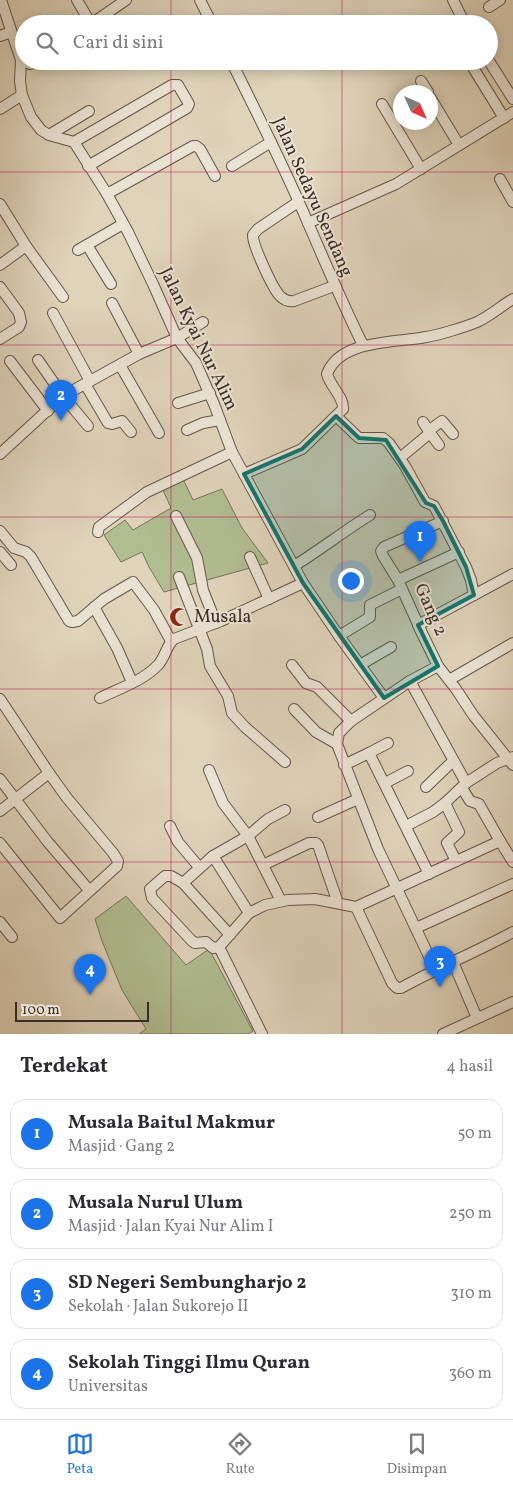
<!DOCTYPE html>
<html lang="id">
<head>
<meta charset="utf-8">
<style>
  body { margin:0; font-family:Vollkorn,serif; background:#f2f2f3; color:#2b2b33 }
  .compass { position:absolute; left:393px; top:85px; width:45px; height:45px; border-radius:50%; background:#fff; box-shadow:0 2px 12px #0003; rotate:135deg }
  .scale { position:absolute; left:15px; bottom:12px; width:134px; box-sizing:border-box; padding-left:5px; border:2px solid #3b2d26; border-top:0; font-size:14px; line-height:18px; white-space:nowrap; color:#3b2d26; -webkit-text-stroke:4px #eae2d2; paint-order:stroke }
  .you { position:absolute; left:350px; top:580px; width:18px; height:18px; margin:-12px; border:4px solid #fff; border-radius:50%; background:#1a73e8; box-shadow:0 0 0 8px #1a73e833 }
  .badge { display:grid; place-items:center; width:32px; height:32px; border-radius:50%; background:#1a73e8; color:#fff; font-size:16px; font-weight:700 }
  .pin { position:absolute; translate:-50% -41px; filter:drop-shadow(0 1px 2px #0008) }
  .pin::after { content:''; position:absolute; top:26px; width:18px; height:15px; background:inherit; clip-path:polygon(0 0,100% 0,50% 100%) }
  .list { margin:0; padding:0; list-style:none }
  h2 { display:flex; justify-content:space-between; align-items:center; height:65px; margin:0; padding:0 20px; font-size:21px }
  h2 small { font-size:16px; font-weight:400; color:#7c7c81 }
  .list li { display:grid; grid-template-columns:32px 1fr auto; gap:15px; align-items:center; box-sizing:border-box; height:70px; margin:0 10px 10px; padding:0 10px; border:1px solid #e1e1e2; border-radius:15px }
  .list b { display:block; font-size:19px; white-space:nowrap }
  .list p { margin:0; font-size:16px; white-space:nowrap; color:#7c7c81 }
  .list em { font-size:16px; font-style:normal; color:#7c7c81 }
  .icon { flex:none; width:28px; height:28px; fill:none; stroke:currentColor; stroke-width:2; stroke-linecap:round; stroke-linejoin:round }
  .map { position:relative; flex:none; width:513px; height:1034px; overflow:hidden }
  .search { position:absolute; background:#fff; box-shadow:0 2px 12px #0003; left:15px; right:15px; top:15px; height:55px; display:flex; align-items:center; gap:12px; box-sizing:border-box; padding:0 18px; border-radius:28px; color:#7c7c81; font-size:19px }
  .sheet { height:385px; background:#fff }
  nav { display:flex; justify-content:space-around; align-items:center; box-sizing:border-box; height:70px; border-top:1px solid #e1e1e2; background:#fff; font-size:14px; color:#7c7c81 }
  nav a { display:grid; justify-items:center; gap:2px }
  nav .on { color:#1a73e8 }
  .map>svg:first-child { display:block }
  .green { fill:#b0bd91; stroke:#76755c }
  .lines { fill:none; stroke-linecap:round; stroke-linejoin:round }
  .minor-casing { stroke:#64564b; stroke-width:12 }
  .minor { stroke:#eae2d2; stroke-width:10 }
  .marked { fill:#0f766e; fill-opacity:0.2; stroke:#0f766e; stroke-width:4; stroke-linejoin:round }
  .grid { fill:none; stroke:#c2185b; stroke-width:1; stroke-opacity:0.55 }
  .labels { text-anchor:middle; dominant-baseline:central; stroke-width:4; stroke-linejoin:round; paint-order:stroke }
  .street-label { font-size:18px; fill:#3b2d26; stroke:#eae2d2 }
  .poi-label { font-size:18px; fill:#3b2d26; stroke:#eae2d2; text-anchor:start }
</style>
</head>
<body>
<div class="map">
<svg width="513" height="1034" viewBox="0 0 513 1034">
  <rect width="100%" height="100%" fill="#dfd3ba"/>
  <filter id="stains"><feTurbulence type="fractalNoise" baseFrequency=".004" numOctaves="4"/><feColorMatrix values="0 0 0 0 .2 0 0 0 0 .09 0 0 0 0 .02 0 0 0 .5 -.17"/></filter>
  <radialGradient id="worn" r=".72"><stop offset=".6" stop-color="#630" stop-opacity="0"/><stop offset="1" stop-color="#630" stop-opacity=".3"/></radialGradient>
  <!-- green -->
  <g class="green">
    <path d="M183 479 193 500 222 489 242 528 268 563 164 592 149 567 142 552 121 562 104 535 125 520 133 530 171 508 163 490Z"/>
    <path d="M126 896 186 965 209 949 253 1031 248 1034H139L146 1029 122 990 102 941 95 919Z"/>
  </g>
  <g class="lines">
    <!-- minor casing -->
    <g class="minor-casing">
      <g id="minor">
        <path d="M1 0 21 60 20 81 22 95 31 117 41 130 49 135 74 142 107 194 128 232 153 284 177 338 196 363 214 404 232 452 303 583 339 636 384 698"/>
        <path d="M77 0 91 24"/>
        <path d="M200 0 212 24"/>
        <path d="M453 0 465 24"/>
        <path d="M489 7 500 0"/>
        <path d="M91 24 126 0"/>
        <path d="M0 36 11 32"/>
        <path d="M21 60 30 64 38 61"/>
        <path d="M231 61C258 115 285 168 308 223 326 264 343 305 363 345"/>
        <path d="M469 61 504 118"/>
        <path d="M489 61 513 99"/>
        <path d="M421 81 428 92"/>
        <path d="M430 97 459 145"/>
        <path d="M382 104 421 169"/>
        <path d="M0 109 22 95"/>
        <path d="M49 135 89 111"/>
        <path d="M74 142 172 85H178L189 104 187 108 88 166"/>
        <path d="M232 166 271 142"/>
        <path d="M500 179 513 202"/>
        <path d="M107 194 193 146H196L200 149 215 176"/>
        <path d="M298 202 258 229 253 235C252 244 273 289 280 296 284 300 288 302 294 301L334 286"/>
        <path d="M0 204 26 246 63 297"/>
        <path d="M308 223 396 184 513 112"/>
        <path d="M87 245 111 284"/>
        <path d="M78 250 123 224"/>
        <path d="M0 265 26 246"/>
        <path d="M0 287 19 313 21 322 19 327 0 339"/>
        <path d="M112 303 139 354"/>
        <path d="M53 313 90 381"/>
        <path d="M38 360 63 396 88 426"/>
        <path d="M10 361 48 411"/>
        <path d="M120 365 159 433"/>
        <path d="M85 384 108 423 112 424 122 421 131 432"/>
        <path d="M178 403 210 393"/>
        <path d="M336 416 359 438H383L389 443 405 466 425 502 434 506 466 567 471 580 474 595"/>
        <path d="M423 422 430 433 431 429 442 421 453 434"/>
        <path d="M187 430 203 423 220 420"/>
        <path d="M0 454 63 396 139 354 177 338 203 322"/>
        <path d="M400 458 430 433 439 445"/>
        <path d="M244 474 302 449 343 409C344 397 330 386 327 374 340 339 396 343 426 337 439 335 465 327 477 322 490 316 501 306 513 299"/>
        <path d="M176 516 197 558 203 590 216 623"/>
        <path d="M0 531 14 548 26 552 31 557 69 621 72 622 78 621 104 599 133 582 154 610 171 641"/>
        <path d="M98 532 99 527 147 492 232 452"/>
        <path d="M0 552 11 565"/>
        <path d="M250 557 269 599"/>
        <path d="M294 566C320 550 344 531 370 515"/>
        <path d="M513 574 418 625 438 666 456 689 473 715 513 765"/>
        <path d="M179 577 207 649 210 666 228 696 232 713 245 727 285 762"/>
        <path d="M398 580 459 552"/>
        <path d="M94 607 117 648 132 682"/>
        <path d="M421 631 398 580 383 556 381 551 384 547 443 521"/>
        <path d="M339 636 370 617V605L402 589"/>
        <path d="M292 665 306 683 317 687 351 721"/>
        <path d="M360 665 391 647"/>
        <path d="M449 680 513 643"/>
        <path d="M410 681 466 783 445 803 459 832 447 843 456 861"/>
        <path d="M100 698C118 689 143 681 158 665 165 658 167 644 174 639L221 621 303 583"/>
        <path d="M0 699 49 773 0 811"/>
        <path d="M294 709 316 732 337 744"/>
        <path d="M369 753 388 743"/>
        <path d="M344 765 369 753 429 874"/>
        <path d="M209 770 223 803 248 836 281 901"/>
        <path d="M0 779 47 841 89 890"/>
        <path d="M385 783 408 771"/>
        <path d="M466 783 497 763 513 757"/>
        <path d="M426 787 453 761"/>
        <path d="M462 788 470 801 479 804 500 841"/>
        <path d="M318 817 358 799"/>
        <path d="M170 826 178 842 199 867"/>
        <path d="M406 826 433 812 445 803"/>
        <path d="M0 843 60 918 117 866 118 861 113 853 67 798 49 773"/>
        <path d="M213 856 249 913"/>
        <path d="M263 865 309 843H316L318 845 338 903"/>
        <path d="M183 883 213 856 248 836 268 819 285 810"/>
        <path d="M356 907 392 983 397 988H401C437 968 476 952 513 932"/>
        <path d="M0 922 12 937"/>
        <path d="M416 928 513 884"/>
        <path d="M230 935 183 883 171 876H165L150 889 152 898 192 941 195 943 206 942 213 948 219 947 249 913 265 905 288 900 315 899 356 907 500 841 513 862"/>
        <path d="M219 947 262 1034"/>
        <path d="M453 962 477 1018"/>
        <path d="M435 969 378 849 337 744 339 733 351 721 410 681 438 666"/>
        <path d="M443 1034 513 1002"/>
      </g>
    </g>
    <!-- minor -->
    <use href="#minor" class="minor"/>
  </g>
  <!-- marked area -->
  <path class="marked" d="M336 416 359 438 386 440 426 503 434 506 443 521 466 567 474 595 418 625 438 666 384 698 303 583 244 474 302 449Z"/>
  <!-- grid -->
  <path class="grid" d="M171 0V24M342 0V24M171 61V1034M342 61V1034M0 172H513M0 345H513M0 517H513M0 689H513M0 862H513"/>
  <!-- icons -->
  <defs>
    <g id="mosque-bare" transform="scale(1.5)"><path d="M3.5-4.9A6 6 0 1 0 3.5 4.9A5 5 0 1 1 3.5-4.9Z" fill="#8f2418" stroke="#eae2d2" stroke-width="2.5" paint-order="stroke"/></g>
  </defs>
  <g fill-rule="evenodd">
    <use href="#mosque-bare" x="179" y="617"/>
  </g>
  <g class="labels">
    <!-- street labels -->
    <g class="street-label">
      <text transform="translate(312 197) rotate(66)">Jalan Sedayu Sendang</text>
      <text transform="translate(198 339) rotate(64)">Jalan Kyai Nur Alim</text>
      <text transform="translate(430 610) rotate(66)">Gang 2</text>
    </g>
    <!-- poi labels -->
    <g class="poi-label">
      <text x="194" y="617">Musala</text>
    </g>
  </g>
  <rect width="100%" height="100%" filter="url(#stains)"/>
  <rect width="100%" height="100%" fill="url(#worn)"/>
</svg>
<svg class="compass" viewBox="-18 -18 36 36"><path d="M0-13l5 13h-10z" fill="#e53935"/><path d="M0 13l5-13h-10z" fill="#7c7c81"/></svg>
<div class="scale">100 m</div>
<div class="you"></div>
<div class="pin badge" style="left:420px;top:562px">1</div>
<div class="pin badge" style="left:61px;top:421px">2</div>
<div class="pin badge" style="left:440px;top:987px">3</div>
<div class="pin badge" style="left:90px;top:995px">4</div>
<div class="search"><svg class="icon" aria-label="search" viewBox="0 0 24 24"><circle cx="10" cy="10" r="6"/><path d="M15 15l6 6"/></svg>Cari di sini</div>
</div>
<section class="sheet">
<h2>Terdekat<small>4 hasil</small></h2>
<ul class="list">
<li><span class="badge">1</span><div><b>Musala Baitul Makmur</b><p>Masjid · Gang 2</p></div><em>50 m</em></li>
<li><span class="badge">2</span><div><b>Musala Nurul Ulum</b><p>Masjid · Jalan Kyai Nur Alim I</p></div><em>250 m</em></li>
<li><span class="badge">3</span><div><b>SD Negeri Sembungharjo 2</b><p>Sekolah · Jalan Sukorejo II</p></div><em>310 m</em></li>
<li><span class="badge">4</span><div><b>Sekolah Tinggi Ilmu Quran</b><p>Universitas</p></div><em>360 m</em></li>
</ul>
</section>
<nav>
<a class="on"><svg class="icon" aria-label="map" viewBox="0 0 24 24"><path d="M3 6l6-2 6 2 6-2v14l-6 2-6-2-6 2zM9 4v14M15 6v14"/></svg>Peta</a>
<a><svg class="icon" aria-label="directions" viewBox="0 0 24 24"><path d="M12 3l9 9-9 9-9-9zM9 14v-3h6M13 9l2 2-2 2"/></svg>Rute</a>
<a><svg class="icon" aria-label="saved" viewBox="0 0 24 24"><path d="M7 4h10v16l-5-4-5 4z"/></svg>Disimpan</a>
</nav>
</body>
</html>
